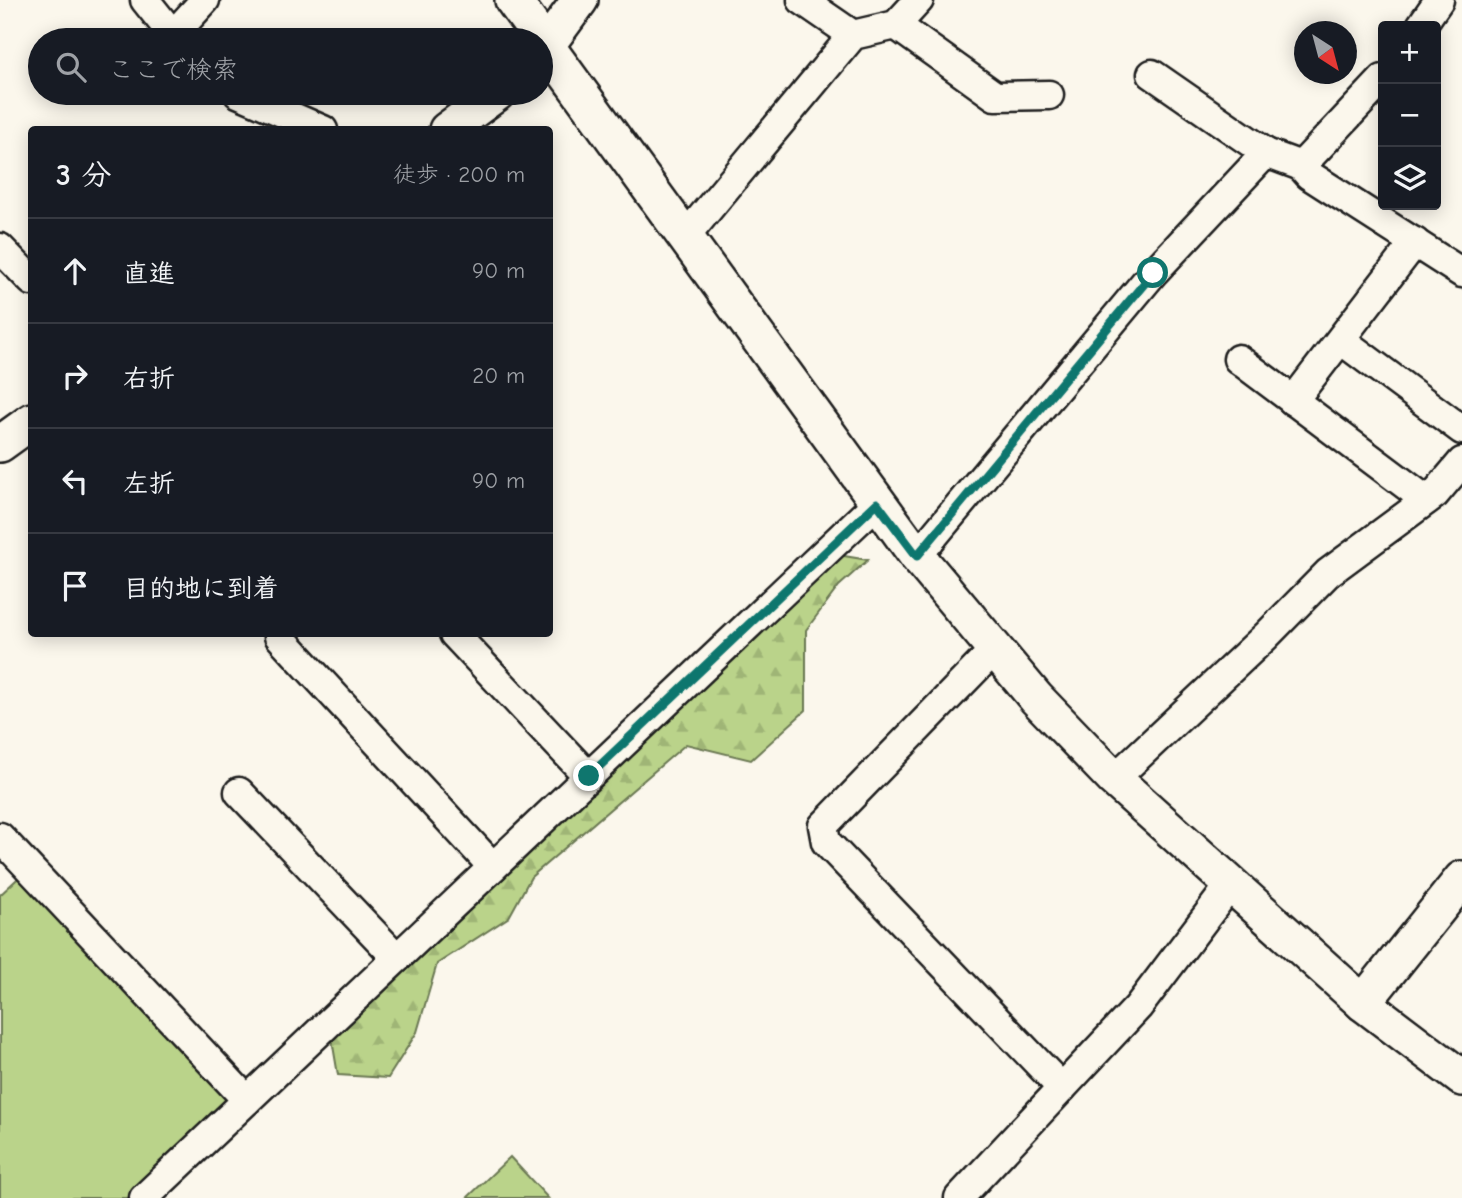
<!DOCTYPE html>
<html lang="ja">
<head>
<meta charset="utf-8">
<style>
  body { margin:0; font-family:"Comic Neue","Klee One",sans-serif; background:#242831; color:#f1f3f6 }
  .controls { position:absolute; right:21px; top:21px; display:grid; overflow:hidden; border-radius:7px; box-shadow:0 4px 18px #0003 }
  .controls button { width:63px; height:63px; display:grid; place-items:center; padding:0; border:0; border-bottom:2px solid #363941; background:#171b24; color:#f1f3f6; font:35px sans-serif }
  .compass { position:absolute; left:1294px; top:21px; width:63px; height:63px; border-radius:50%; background:#171b24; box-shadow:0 4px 18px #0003; rotate:144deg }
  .stop { position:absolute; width:21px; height:21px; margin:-16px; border:5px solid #0f766e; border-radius:50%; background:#fff }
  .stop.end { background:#0f766e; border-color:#fff; box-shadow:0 2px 7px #0008 }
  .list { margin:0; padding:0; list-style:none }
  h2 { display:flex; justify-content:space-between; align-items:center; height:91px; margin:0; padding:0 28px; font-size:30px }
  h2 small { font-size:23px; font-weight:400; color:#9ea1a6 }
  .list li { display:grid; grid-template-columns:46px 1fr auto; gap:21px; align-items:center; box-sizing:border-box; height:105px; padding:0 28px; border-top:2px solid #363941 }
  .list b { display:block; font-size:26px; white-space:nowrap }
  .list em { font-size:23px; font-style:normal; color:#9ea1a6 }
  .icon { flex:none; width:38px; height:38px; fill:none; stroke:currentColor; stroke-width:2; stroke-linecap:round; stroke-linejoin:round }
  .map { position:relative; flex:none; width:1462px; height:1198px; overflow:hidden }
  .search { position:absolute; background:#171b24; box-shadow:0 4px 18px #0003; left:28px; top:28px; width:525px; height:77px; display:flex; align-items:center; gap:18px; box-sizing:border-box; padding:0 24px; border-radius:38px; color:#9ea1a6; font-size:26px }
  .panel { position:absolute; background:#171b24; box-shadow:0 4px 18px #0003; left:28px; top:126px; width:525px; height:511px; border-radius:7px }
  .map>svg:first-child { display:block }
  .grass { fill:#bad38a; stroke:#6b7853; stroke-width:2 }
  .forest { fill:url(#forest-firs); stroke:#6b7853; stroke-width:2 }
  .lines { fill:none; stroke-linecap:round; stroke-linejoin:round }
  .minor-casing { stroke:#1c1c1c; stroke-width:33 }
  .tertiary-casing { stroke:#1c1c1c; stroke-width:40 }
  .minor { stroke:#fbf7ec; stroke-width:28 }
  .tertiary { stroke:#fbf7ec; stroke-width:35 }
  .route { stroke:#0f766e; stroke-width:9 }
</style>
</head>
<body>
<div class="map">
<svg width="1462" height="1198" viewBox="0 0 1462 1198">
  <defs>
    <pattern id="forest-firs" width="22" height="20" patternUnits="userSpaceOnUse" patternTransform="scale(1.75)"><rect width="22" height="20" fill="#bad38a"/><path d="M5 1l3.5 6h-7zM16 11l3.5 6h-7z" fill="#9fb576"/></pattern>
  </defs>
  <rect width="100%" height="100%" fill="#fbf7ec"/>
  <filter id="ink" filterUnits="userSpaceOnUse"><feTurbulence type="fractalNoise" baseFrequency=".0143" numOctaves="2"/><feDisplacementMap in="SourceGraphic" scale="14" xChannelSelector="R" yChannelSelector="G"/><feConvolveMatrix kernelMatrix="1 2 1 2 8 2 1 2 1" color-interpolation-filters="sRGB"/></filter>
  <g filter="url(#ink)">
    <!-- grass -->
    <g class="grass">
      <path d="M29 868 247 1100 144 1198H0V895Z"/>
      <path d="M510 1157 548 1198H467Z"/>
    </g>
    <!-- forest -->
    <path class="forest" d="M838 555 868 560 839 586 806 630V710L751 760 686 744 531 877 509 917 437 964 417 1032 388 1078 338 1075 329 1022Z"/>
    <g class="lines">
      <!-- minor casing -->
      <g class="minor-casing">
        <g id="minor">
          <path d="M145 0 177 40"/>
          <path d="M802 0 853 35"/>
          <path d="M896 25 995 96 1049 95"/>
          <path d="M1421 26 1439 0"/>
          <path d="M173 35 205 0"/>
          <path d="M1152 74 1266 153"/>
          <path d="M238 93 323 130"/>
          <path d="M1301 166 1309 175 1462 273"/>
          <path d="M686 236 853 35 896 25 919 0"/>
          <path d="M0 248 32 281"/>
          <path d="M1341 340 1462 430"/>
          <path d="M1238 359 1426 500"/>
          <path d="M1293 401 1415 242"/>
          <path d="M917 556 1153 273 1266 153 1301 166 1383 79"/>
          <path d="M454 634 588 776"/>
          <path d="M279 636 493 867"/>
          <path d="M995 649 823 826 826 842 1062 1088"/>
          <path d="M1114 779 1266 636 1328 573 1435 494 1462 462"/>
          <path d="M239 792 397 958"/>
          <path d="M0 837 247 1100"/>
          <path d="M144 1198 877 503"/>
          <path d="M959 1198 1138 1007 1231 884"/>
        </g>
      </g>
      <!-- tertiary casing -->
      <g class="tertiary-casing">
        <g id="tertiary">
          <path d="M513 0 917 556 1036 698 1114 779 1363 1003 1462 1078"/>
          <path d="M541 53 580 0"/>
          <path d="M447 130 497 93"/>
          <path d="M0 444 32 421"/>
          <path d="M1363 1003 1462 879"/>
        </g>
      </g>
      <!-- minor -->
      <use href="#minor" class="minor"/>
      <!-- tertiary -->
      <use href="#tertiary" class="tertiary"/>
    </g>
  </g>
  <g class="lines" filter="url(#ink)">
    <!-- route -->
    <path class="route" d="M589 776 877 503 917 556 1153 273"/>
  </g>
</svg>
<div class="controls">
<button>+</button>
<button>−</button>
<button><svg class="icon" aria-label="layers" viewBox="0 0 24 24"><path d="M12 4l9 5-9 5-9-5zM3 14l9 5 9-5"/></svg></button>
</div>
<svg class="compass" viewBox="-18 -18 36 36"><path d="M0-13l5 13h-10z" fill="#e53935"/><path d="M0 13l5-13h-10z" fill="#9ea1a6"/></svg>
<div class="stop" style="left:1153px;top:273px"></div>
<div class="stop end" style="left:589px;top:776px"></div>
<div class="search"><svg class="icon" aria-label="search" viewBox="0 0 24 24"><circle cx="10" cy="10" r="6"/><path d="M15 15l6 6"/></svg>ここで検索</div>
<section class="panel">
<h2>3 分<small>徒歩 · 200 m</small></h2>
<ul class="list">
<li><svg class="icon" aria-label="ahead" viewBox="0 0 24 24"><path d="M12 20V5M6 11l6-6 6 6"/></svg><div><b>直進</b></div><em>90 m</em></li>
<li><svg class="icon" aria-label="right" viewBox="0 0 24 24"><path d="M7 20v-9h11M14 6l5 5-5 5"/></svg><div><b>右折</b></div><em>20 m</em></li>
<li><svg class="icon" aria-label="left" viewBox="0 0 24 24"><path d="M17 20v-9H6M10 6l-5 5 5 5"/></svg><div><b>左折</b></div><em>90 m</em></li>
<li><svg class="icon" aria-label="arrive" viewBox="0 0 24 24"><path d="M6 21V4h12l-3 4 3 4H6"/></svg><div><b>目的地に到着</b></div></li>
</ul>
</section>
</div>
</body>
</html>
